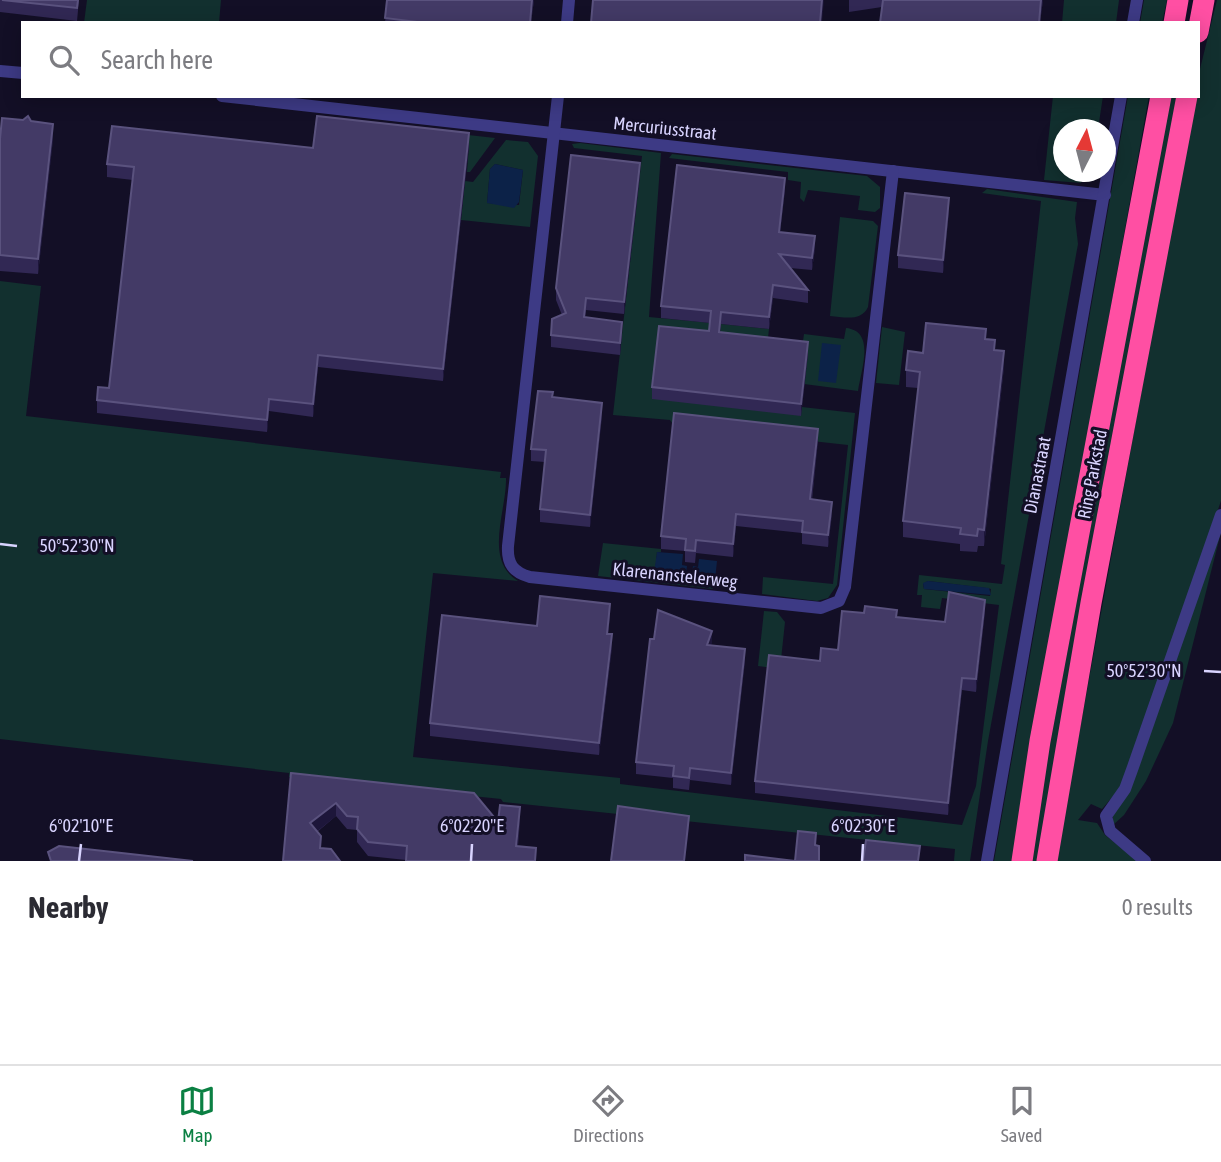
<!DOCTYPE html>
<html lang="en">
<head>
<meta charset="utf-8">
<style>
  body { margin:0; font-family:"Asap Condensed",sans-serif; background:#f7f7f7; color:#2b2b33 }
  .compass { position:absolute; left:1053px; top:119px; width:63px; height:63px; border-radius:50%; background:#fff; box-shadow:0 4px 18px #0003; rotate:6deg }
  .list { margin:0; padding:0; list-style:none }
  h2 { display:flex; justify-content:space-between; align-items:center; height:91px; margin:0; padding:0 28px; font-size:30px }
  h2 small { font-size:23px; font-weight:400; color:#7c7c81 }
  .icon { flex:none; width:38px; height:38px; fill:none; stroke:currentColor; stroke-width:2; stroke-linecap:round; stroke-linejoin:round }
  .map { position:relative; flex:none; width:1221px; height:861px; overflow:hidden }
  .search { position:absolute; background:#fff; box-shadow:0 4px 18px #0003; left:21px; right:21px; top:21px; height:77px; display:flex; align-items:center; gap:18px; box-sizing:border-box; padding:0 24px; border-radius:0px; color:#7c7c81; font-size:26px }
  .sheet { height:203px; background:#fff }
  nav { display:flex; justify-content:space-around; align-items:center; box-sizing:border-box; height:98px; border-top:2px solid #e1e1e2; background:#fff; font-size:19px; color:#7c7c81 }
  nav a { display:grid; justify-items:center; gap:4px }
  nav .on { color:#0b8043 }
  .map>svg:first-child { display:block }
  .green { fill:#12302f; fill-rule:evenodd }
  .water { fill:#0c2248 }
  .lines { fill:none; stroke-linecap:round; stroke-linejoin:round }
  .street { stroke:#3d3a85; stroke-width:12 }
  .highway { stroke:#ff4fa3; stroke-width:21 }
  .wall { fill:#312854 }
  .shaded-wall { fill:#1d163a }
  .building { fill:#433a66; stroke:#5a527e; stroke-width:2 }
  .ticks { fill:none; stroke:#d9d4ff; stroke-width:2.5 }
  .labels { text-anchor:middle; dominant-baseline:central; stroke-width:6; stroke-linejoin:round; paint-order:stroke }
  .street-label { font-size:18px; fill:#d9d4ff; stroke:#130f26 }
  .ticks-label { font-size:18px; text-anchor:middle; fill:#d9d4ff; stroke:#130f26; stroke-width:6; stroke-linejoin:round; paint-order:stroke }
</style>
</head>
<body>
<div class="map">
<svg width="1221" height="861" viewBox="0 0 1221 861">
  <rect width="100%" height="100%" fill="#130f26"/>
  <!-- green -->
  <g class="green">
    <path d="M87 0H221L219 23H84Z"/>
    <path d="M1064 0H1119L1116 23H1062Z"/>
    <path d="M1144 0H1167L1162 23H1140Z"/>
    <path d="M1217 0H1221V501L1120 788 1102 809 1091 804 1078 820 1097 823 1105 835 1138 861H1056L1195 96H1198L1199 73Z"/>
    <path d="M1053 96H1103L1098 129 1064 130V172H1082L1081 183 1044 180Z"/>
    <path d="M1128 96H1149C1103 351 1056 606 1013 861H994Z"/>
    <path d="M1168 96H1179L1040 861H1029L1041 781Z"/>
    <path d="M317 118 495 138 470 172H467L469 145Z"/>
    <path d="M506 140 528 142 538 156 530 227 461 220 465 181 473 182ZM495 164 523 170 519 205 487 203 490 169Z"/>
    <path d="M580 143 661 153 649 317 711 323 800 416 802 407 855 413 837 585 828 598 817 601 762 594 763 577 833 584 848 445 674 426 670 420 613 415 642 156 574 148 572 144Z"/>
    <path d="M672 154 867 176 880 187V208L875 212 858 210 860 196 808 190 804 202 800 198 801 182 788 180V172L669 158Z"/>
    <path d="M987 189 1077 202 1075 218 1078 244 988 741 970 861H954L955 849 503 802 501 799 289 777V773L0 739V281L41 286 26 416 501 472 500 478H506C507 510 483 560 518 581L433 573 413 757 620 778V784L962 825 976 786 999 605 942 598 940 609 921 607 922 595H917L919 575 1002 584 1005 565 1001 564 1041 201 982 193ZM928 581 986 588 991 589 990 596 924 589 923 584Z"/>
    <path d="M840 217 873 221 878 226 868 307C861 322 844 317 830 316Z"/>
    <path d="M721 324 769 329 768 338 803 341 804 334 844 339 846 328C876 331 861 370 858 391L804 384 807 354 719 344Z"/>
    <path d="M882 327 905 332 899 385 876 383Z"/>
    <path d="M1221 532 1173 723 1146 781 1124 815 1113 825V813Z"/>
    <path d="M603 543 661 549V552H657L655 573 715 580 713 589 598 576Z"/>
    <path d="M764 611 777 612 785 622 780 669 758 666Z"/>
  </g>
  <!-- water -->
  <g class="water">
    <path d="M495 164 523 170 519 202 514 208 487 203 490 169Z"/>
    <path d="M822 343 841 345 836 383 818 381Z"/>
    <path d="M657 552 683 554 682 565 687 566 686 573H692L693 566 698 567 699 559 717 561 715 580 654 573Z"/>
    <path d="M928 581 989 588 991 595 924 589 923 583Z"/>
  </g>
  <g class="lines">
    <!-- street -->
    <g class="street">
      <path d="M567 23 569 0"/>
      <path d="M1133 23 1137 0"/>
      <path d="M0 71 23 73"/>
      <path d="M222 96 1105 195"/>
      <path d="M558 96 508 546C507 564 513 572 530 577L821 608 839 601 845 587 893 171"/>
      <path d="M987 861 1121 96"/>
      <path d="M1145 861 1110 831 1106 816 1125 789 1133 767 1221 515"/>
    </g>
    <!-- highway -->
    <g class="highway">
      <path d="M1174 23 1178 0"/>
      <path d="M1198 32 1204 0"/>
      <path d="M1022 861 1040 741 1161 96"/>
      <path d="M1047 861 1091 603 1187 96"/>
    </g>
  </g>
  <!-- wall -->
  <g class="wall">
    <path d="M0 0H79L77 21 0 12Z"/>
    <path d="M387 0H534L531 23H385Z"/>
    <path d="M849 0H1043L1040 23H880L882 7 849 12Z"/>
    <path d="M31 121 53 139 38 274 0 271V139Z"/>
    <path d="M469 146 443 381 318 367 313 417 269 411 267 432 97 413V400L109 388 133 180 107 177V164L313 148Z"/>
    <path d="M640 175 624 314 586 310 585 318 622 334 620 355 551 347V335L562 315 556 300V288Z"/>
    <path d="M785 190 780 232 815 248 812 270 790 268 808 290V303L773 298 769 329 721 324 720 332 808 354 801 416 652 399V387L709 331 710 323 661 318V306Z"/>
    <path d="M949 211 943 273 898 268V255Z"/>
    <path d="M986 339 995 350 1004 367 984 546H978L977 552 960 551V544L903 537V521L918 388 906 387V370L923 353Z"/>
    <path d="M553 397 602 416 590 527 540 522V509L545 462 531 461V449Z"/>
    <path d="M818 441 812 500 832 514 828 547 802 544V533L736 526 733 557 696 553 695 563 685 562V551L661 549V536Z"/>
    <path d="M985 612 976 692 962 690 948 815 755 793V781L820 661 897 617 945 622Z"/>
    <path d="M610 616 608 634 612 647 599 755 430 736V723L537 626Z"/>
    <path d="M712 643 711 645 745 661 731 785 690 780 689 790 673 788V778L636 774V762Z"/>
    <path d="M291 773 498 822 520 820 518 846 536 861 406 860 368 856 357 842V830L347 829 336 816 283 861Z"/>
  </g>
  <!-- shaded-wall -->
  <g class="shaded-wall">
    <path d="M532 0H534L531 23H530Z"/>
    <path d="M822 0H824L822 23H820Z"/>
    <path d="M1041 0H1043L1040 23H1039Z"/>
    <path d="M53 124V139L38 274V259Z"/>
    <path d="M469 133V146L443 381V369Z"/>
    <path d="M640 163V175L624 314V302Z"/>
    <path d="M785 178V190L779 244V232Z"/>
    <path d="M949 198V211L943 273V260Z"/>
    <path d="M815 236V248L812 270V258Z"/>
    <path d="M773 285V298L769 329V317Z"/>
    <path d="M622 322V334L620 355V343Z"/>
    <path d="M808 342V354L801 416V404Z"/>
    <path d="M1004 351V367L984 546V530Z"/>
    <path d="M318 355V367L313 417V404Z"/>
    <path d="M269 399V411L267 432V420Z"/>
    <path d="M602 403V416L590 527V515Z"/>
    <path d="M818 429V441L810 512V499Z"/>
    <path d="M832 502V514L828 547V535Z"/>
    <path d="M736 514V526L733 557V544Z"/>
    <path d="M985 600V612L976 692V679Z"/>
    <path d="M610 604V616L607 646V634Z"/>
    <path d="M712 631V643L707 657V645Z"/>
    <path d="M612 634V647L599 755V743Z"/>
    <path d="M745 649V661L731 785V773Z"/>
    <path d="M962 678V690L948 815V803Z"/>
    <path d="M336 803V816L310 837V823Z"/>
    <path d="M520 807V820L516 860V846Z"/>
    <path d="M689 816V829L685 861H684Z"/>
  </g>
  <!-- building -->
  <g class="building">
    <path d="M2 0H78L77 8Z"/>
    <path d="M387 0H532L530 23H425L385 18Z"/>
    <path d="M593 0H822L820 23H591Z"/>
    <path d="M883 0H1041L1039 23H880Z"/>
    <path d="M28 116 31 121 53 124 38 259 0 255V139L2 118 23 120Z"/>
    <path d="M317 116 469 133 443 369 318 355 313 404 269 399 267 420 97 400 98 387 109 388 134 167 107 164 112 126 313 148Z"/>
    <path d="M571 155 640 163 624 302 586 298 584 317 622 322 620 343 551 335 552 319 566 313 556 288Z"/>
    <path d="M677 165 785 178 779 232 815 236 812 258 779 254 808 290 773 285 769 317 721 312 719 332 808 342 801 404 652 387 659 326 709 331 711 311 661 306Z"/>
    <path d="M905 193 949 198 943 260 898 255Z"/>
    <path d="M926 323 986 329 985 339 995 340 994 350 1004 351 984 530 978 529 977 536 960 534 961 528 903 521 920 372 906 370 908 351 923 353Z"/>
    <path d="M538 391 553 392 552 397 602 403 590 515 540 509 546 450 531 449Z"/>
    <path d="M674 413 818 429 810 499 832 502 828 535 802 532 803 521 736 514 733 544 696 540 695 551 685 550 686 539 661 536Z"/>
    <path d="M949 592 985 600 976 679 962 678 948 803 755 781 769 655 820 661 821 648 838 650 842 611 864 613 865 606 897 610 896 617 945 622Z"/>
    <path d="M540 596 610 604 607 634H612L599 743 430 723 442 615 537 626Z"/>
    <path d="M658 610 712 631 707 645 745 649 731 773 690 768 689 778 673 776 674 766 636 762 650 639H654Z"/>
    <path d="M291 773 474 793 498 822 500 805 520 807 516 846 536 848 535 861H406L407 846 368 842 357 829 358 817 347 816 336 803 310 823 321 836 320 848 331 849 340 861H283Z"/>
    <path d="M618 806 689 816 684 861H611Z"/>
    <path d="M798 831 816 833 815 845 819 846V861H745V855L795 861Z"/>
    <path d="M866 840 920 846 918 861H863Z"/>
    <path d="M59 846 193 861H51L48 852Z"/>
  </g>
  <!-- ticks -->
  <path class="ticks" d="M0 544 17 546M1204 671 1221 672M79 861 81 844M471 861 472 844M862 861 863 844"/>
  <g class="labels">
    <!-- street labels -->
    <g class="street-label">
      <text transform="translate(665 128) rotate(6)">Mercuriusstraat</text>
      <text transform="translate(1092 474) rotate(-79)">Ring Parkstad</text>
      <text transform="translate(1037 475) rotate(-79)">Dianastraat</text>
      <text transform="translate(675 575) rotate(6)">Klarenanstelerweg</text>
    </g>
  </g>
  <g class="ticks-label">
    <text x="77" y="552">50°52'30"N</text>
    <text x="1144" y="677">50°52'30"N</text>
    <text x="81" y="832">6°02'10"E</text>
    <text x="472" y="832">6°02'20"E</text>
    <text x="863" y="832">6°02'30"E</text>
  </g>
</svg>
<svg class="compass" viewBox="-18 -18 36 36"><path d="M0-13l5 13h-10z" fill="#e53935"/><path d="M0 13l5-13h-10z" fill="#7c7c81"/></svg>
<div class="search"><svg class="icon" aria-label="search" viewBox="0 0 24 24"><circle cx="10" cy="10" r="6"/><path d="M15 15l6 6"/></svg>Search here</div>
</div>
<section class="sheet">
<h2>Nearby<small>0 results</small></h2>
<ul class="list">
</ul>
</section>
<nav>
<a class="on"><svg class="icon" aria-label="map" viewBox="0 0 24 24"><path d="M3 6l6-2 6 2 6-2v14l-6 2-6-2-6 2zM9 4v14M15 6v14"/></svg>Map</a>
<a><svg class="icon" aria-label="directions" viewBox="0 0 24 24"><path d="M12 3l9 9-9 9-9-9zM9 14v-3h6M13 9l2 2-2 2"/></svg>Directions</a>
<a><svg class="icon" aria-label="saved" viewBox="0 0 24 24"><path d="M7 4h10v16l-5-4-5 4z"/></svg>Saved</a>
</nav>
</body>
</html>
